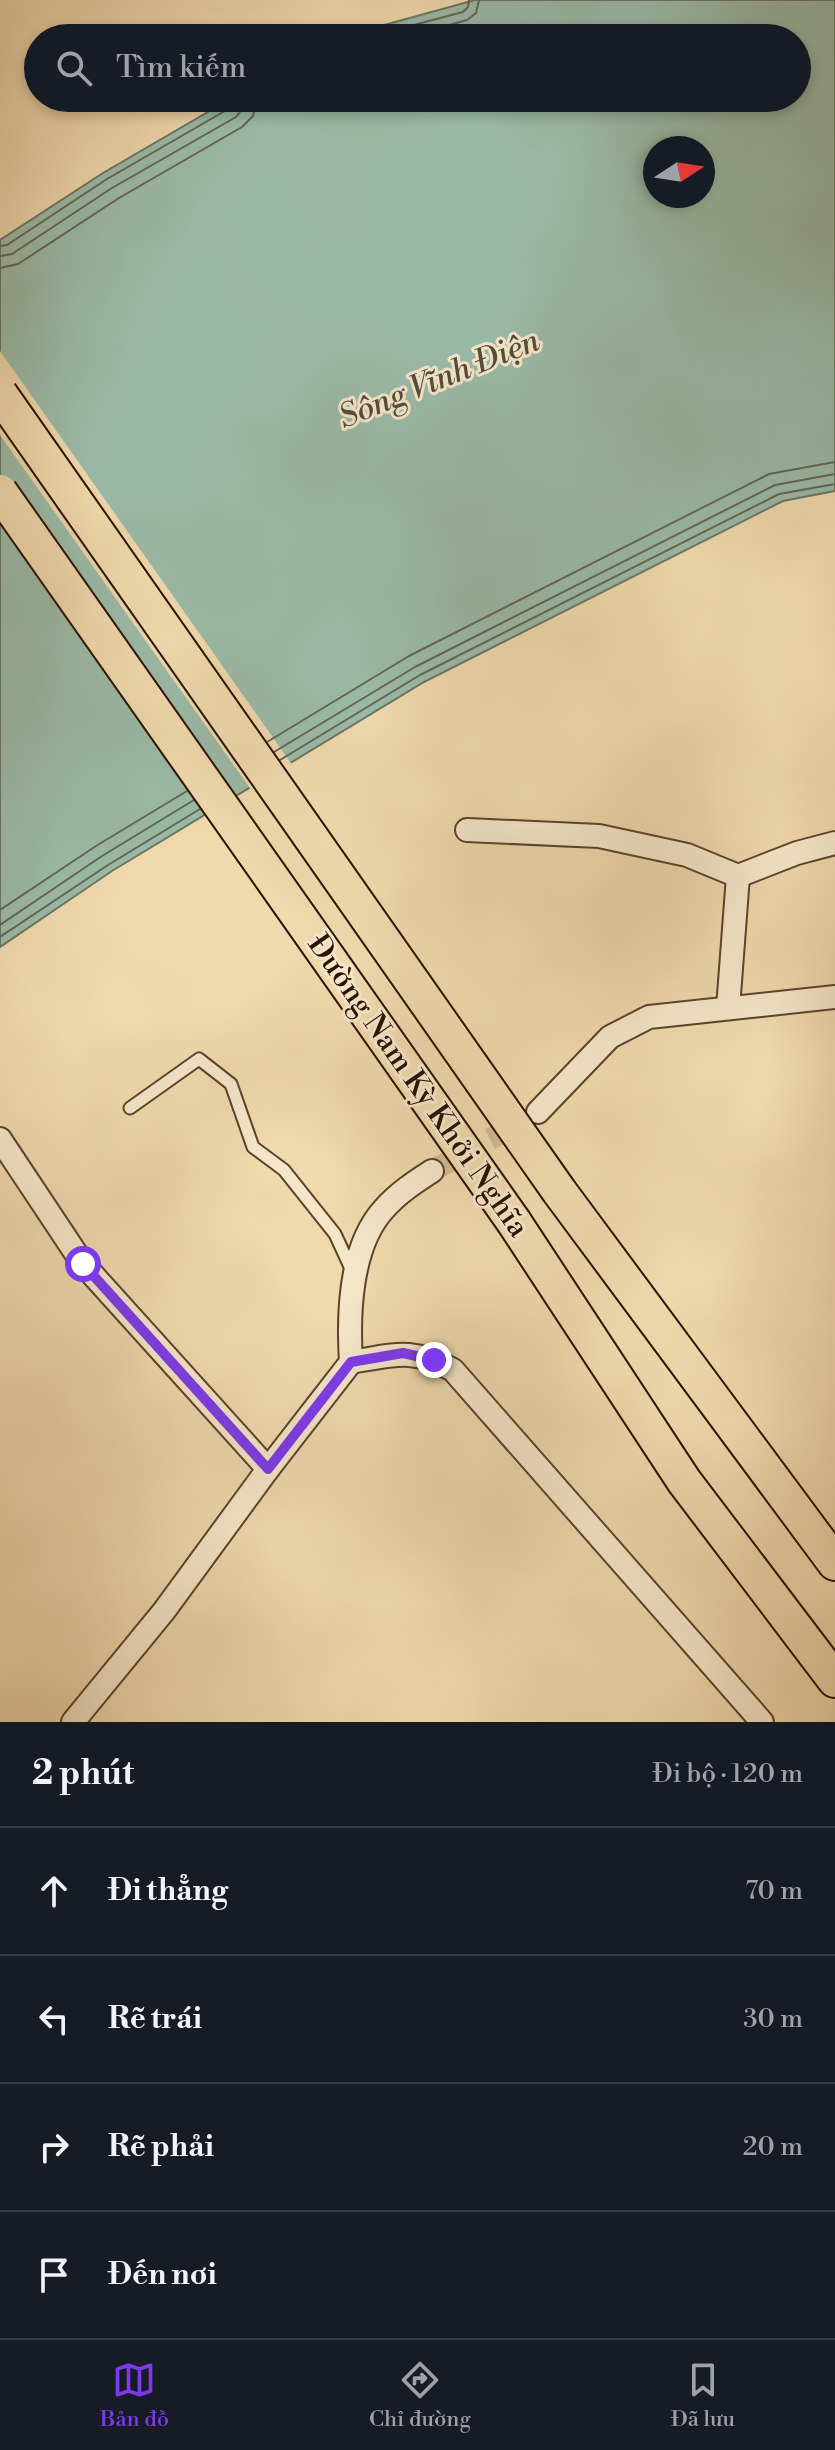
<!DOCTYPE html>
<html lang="vi">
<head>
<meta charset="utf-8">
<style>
  body { margin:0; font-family:"Libre Bodoni",serif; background:#242831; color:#f1f3f6 }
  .compass { position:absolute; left:643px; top:136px; width:72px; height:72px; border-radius:50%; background:#171b24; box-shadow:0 4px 12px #0003; rotate:78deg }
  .stop { position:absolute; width:24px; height:24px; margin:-18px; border:6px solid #7c3aed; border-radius:50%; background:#fff }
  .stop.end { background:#7c3aed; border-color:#fff; box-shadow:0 2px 8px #0008 }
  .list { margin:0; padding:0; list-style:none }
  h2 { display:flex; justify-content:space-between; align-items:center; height:104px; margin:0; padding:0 32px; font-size:34px }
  h2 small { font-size:26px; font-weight:400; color:#9ea1a6 }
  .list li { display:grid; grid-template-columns:52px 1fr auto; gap:24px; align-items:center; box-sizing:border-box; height:128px; padding:0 32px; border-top:2px solid #363941 }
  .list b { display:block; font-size:30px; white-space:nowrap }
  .list em { font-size:26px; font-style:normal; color:#9ea1a6 }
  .icon { flex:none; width:44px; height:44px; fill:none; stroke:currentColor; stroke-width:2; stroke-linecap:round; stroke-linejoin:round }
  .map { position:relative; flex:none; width:835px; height:1722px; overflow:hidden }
  .search { position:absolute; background:#171b24; box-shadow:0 4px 12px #0003; left:24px; right:24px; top:24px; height:88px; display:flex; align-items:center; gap:20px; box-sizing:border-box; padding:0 28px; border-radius:44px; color:#9ea1a6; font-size:30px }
  .sheet { height:616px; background:#171b24 }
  nav { display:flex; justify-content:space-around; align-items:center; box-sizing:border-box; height:112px; border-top:2px solid #363941; background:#171b24; font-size:22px; color:#9ea1a6 }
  nav a { display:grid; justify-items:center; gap:4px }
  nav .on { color:#7c3aed }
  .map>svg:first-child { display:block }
  .water { fill:#9abaa8; stroke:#6d7665; stroke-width:2; fill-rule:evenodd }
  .pier { fill:#efd9ad }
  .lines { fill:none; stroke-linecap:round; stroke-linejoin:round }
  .shore { stroke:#626654; stroke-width:2 }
  .minor-tunnel { stroke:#d1bb93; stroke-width:22; stroke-dasharray:22 11; stroke-linecap:butt }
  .service-casing { stroke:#5a432b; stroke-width:15 }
  .minor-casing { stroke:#5a432b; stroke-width:26 }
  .primary-casing { stroke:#291100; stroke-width:38 }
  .service { stroke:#f5e6ca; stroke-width:11 }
  .minor { stroke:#f5e6ca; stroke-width:22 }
  .primary { stroke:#efd9ad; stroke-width:34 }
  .primary-bridge-casing { stroke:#291100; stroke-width:38; stroke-linecap:butt }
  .primary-bridge { stroke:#efd9ad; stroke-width:34 }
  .route { stroke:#7c3aed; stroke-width:10 }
  .labels { text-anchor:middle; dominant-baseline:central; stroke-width:6; stroke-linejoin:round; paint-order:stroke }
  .street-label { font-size:30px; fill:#291100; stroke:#f5e6ca }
  .water-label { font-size:32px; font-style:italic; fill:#514c3b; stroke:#f5e6ca }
</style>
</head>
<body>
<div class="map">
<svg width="835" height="1722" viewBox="0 0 835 1722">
  <rect width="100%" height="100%" fill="#efd9ad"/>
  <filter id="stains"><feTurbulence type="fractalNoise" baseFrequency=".0025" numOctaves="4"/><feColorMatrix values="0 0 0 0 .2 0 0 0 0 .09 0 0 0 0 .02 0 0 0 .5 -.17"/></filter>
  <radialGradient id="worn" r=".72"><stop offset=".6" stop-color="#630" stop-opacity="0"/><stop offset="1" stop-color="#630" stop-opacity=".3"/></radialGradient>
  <!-- water -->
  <path class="water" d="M475 0H835V491L783 501 424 682 112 871 0 947V240L103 173 232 98H797V38H337ZM655 148H703V196H655Z"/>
  <!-- pier -->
  <path class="pier" d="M0 351 293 766 252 791 0 435Z"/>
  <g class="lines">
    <!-- shore -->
    <g class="shore">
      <path d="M364 38 463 12 468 7 469 0"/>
      <path d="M403 38 467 20 476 13 479 0"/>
      <path d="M0 246 7 245 107 179 230 108 234 104 235 98"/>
      <path d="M0 256 12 254 112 188 236 117 243 108 245 98"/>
      <path d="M0 268 18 264 119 198 242 127 253 116 257 98"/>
      <path d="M267 742 409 656 769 474 835 462"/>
      <path d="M274 752 415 667 775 485 835 474"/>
      <path d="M280 760 420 675 779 494 835 484"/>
      <path d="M0 910 96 846 187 791"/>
      <path d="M0 925 102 856 194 800"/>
      <path d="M0 937 108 865 200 809"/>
    </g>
    <!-- minor-tunnel -->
    <path class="minor-tunnel" d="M432 1171 523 1121"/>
    <!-- service casing -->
    <g class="service-casing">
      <path id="service" d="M130 1108 199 1059 231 1084 253 1147 284 1170 335 1234 353 1273"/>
    </g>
    <!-- minor casing -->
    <g class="minor-casing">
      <g id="minor">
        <path d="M467 830 599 836 687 855 738 876 797 853 835 843"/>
        <path d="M728 1008 738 876"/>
        <path d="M538 1112 610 1037 649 1017 835 997"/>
        <path d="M0 1139 83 1264 268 1469"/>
        <path d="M351 1362C394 1355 413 1347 453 1370L762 1722"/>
        <path d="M73 1722 164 1611 268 1469 351 1362C348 1315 350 1246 384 1209 398 1193 415 1182 432 1171"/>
      </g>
    </g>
    <!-- primary casing -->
    <g class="primary-casing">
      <g id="primary">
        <path d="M559 1191 835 1563"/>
        <path d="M514 1222 684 1481 835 1680"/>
      </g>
    </g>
    <!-- service -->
    <use href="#service" class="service"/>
    <!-- minor -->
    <use href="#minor" class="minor"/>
    <!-- primary -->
    <use href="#primary" class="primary"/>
    <!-- primary-bridge casing -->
    <g class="primary-bridge-casing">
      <g id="primary-bridge">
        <path d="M0 394 559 1191"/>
        <path d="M0 492 514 1222"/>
      </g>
    </g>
    <!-- primary-bridge -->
    <use href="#primary-bridge" class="primary-bridge"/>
  </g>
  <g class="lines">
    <!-- route -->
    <path class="route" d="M83 1264 268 1469 351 1362 403 1353 434 1360"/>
  </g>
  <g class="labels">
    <!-- street labels -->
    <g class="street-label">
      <text transform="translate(418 1086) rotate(55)">Đường Nam Kỳ Khởi Nghĩa</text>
    </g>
    <!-- water labels -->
    <g class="water-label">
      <text transform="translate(439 379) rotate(-22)">Sông Vĩnh Điện</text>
    </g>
  </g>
  <rect width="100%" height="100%" filter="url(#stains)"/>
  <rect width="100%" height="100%" fill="url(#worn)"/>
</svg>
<svg class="compass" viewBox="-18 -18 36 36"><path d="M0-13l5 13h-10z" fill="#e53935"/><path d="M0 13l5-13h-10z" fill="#9ea1a6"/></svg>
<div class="stop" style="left:83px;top:1264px"></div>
<div class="stop end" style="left:434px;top:1360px"></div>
<div class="search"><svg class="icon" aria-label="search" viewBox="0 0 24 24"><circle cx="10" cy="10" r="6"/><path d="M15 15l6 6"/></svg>Tìm kiếm</div>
</div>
<section class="sheet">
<h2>2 phút<small>Đi bộ · 120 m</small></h2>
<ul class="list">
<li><svg class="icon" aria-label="ahead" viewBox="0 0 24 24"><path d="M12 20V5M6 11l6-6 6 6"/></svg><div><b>Đi thẳng</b></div><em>70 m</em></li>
<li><svg class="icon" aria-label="left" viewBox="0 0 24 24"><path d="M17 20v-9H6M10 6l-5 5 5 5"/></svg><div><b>Rẽ trái</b></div><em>30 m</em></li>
<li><svg class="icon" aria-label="right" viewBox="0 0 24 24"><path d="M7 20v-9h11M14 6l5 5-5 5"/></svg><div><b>Rẽ phải</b></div><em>20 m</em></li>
<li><svg class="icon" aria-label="arrive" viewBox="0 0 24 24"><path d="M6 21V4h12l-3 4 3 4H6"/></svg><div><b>Đến nơi</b></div></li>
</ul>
</section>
<nav>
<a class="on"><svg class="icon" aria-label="map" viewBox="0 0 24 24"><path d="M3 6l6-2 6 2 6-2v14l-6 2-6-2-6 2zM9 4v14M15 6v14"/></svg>Bản đồ</a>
<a><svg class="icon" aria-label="directions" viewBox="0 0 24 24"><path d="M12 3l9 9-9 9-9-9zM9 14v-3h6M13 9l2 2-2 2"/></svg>Chỉ đường</a>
<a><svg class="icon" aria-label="saved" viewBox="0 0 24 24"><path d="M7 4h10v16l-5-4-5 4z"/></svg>Đã lưu</a>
</nav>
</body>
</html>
